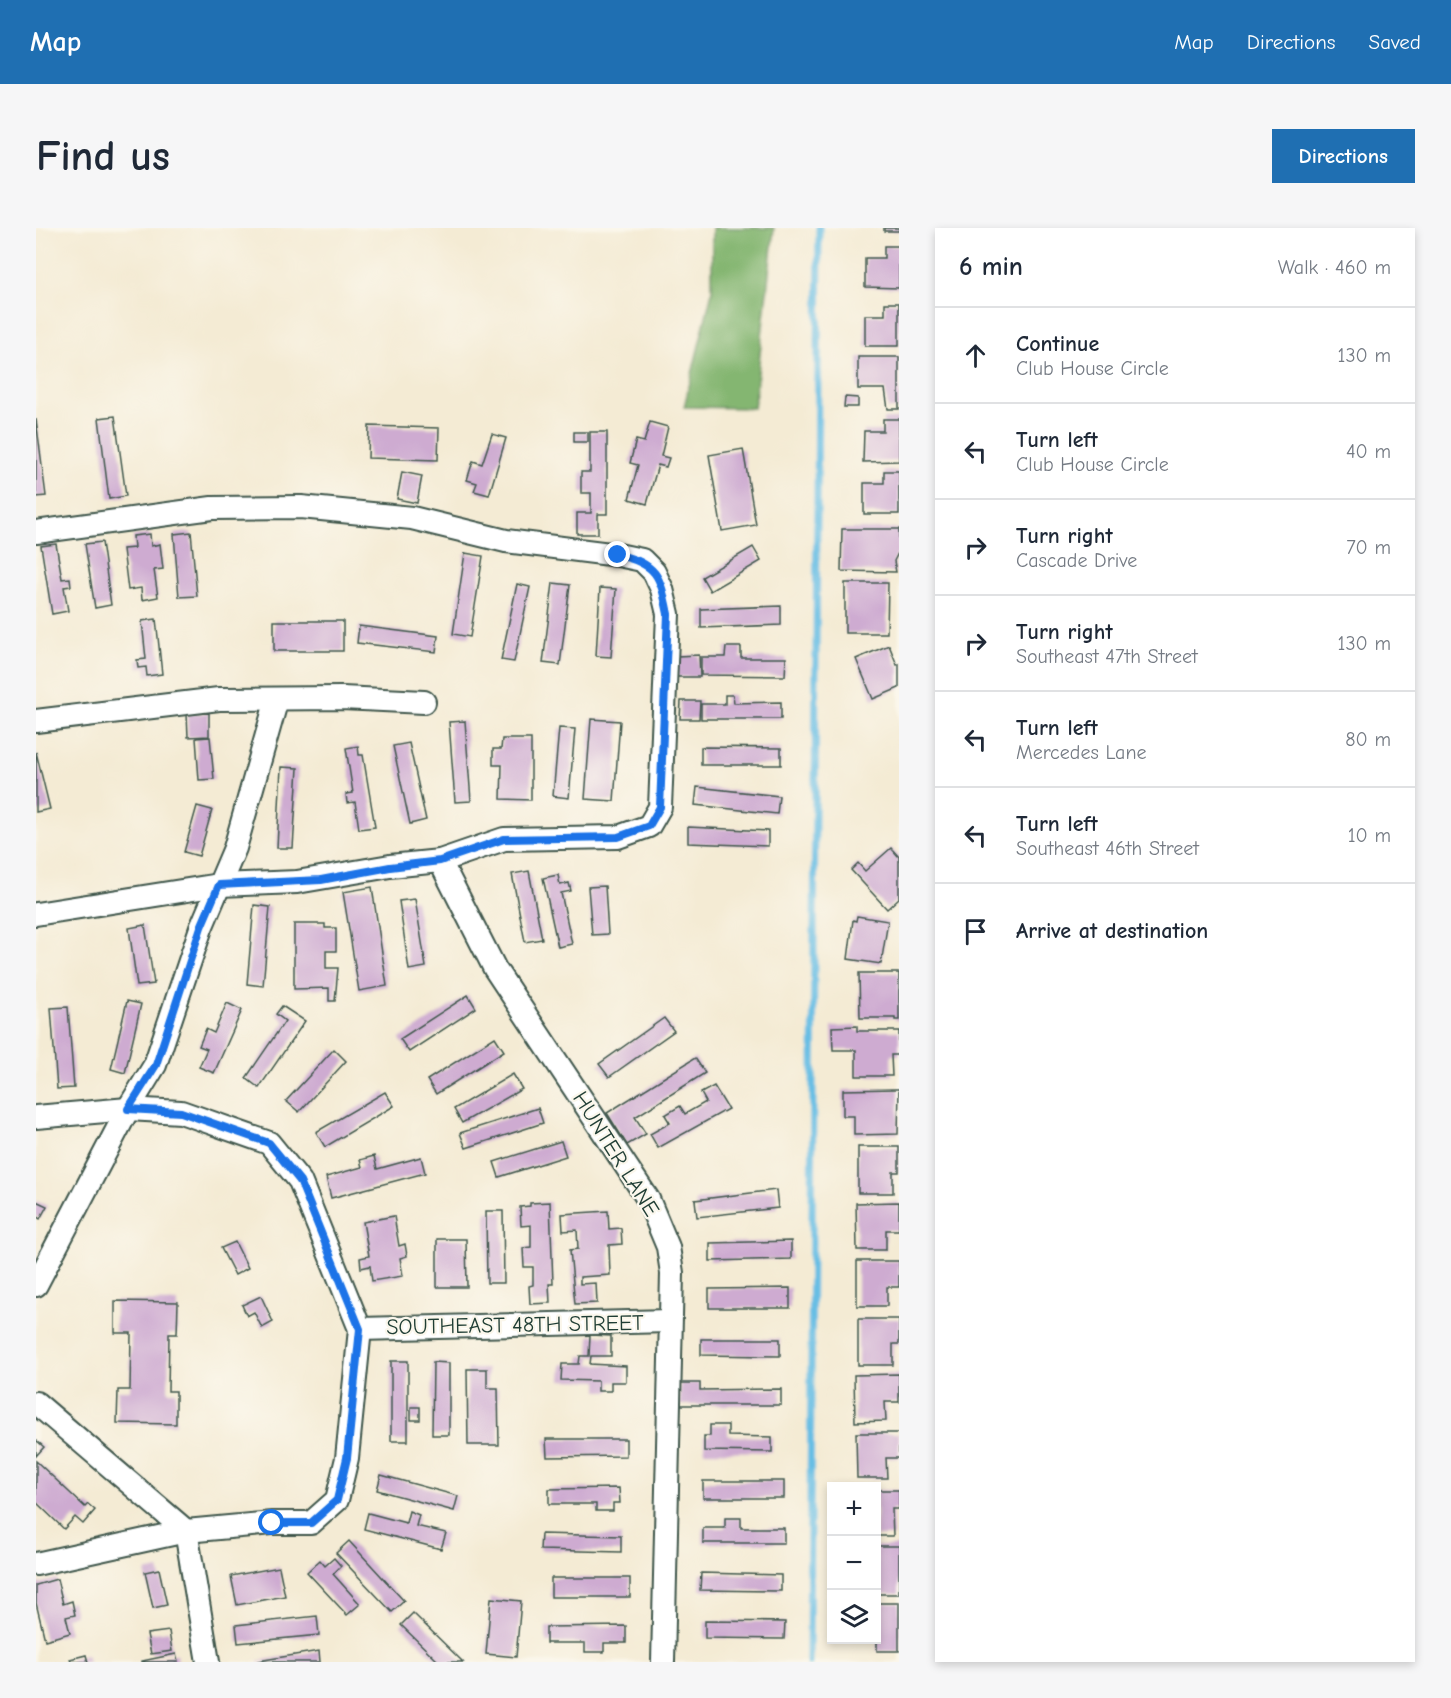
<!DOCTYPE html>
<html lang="en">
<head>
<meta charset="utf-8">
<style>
  body { margin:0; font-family:"Comic Neue",sans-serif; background:#f6f6f7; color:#1f2937 }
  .controls { position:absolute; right:18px; bottom:18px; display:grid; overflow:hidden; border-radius:0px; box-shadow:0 3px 9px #0003 }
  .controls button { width:54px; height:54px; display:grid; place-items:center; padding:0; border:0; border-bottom:2px solid #e0e1e3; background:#fff; color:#1f2937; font:30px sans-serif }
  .stop { position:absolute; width:18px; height:18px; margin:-14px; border:4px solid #1a73e8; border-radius:50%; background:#fff }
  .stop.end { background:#1a73e8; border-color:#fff; box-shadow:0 2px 6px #0008 }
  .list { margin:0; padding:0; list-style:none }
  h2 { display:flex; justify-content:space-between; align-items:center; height:78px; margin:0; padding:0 24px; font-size:26px }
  h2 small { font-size:20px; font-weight:400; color:#747a83 }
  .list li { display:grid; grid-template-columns:39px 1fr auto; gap:18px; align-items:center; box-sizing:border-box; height:96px; padding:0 24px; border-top:2px solid #e0e1e3 }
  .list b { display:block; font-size:22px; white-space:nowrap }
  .list p { margin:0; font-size:20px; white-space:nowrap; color:#747a83 }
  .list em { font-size:20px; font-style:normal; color:#747a83 }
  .icon { flex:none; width:33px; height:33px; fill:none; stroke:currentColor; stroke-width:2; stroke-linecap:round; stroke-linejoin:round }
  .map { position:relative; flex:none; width:863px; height:1434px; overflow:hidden; border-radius:0px }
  header { display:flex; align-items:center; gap:36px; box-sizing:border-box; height:84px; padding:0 30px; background:#1f6fb2; color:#fff }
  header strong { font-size:28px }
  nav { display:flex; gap:33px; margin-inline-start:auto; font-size:21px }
  .intro { display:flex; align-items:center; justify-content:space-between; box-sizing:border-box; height:144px; padding:0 36px }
  h1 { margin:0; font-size:42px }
  .button { padding:15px 27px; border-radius:0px; background:#1f6fb2; color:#fff; font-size:21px; font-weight:700 }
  main { display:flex; gap:36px; padding:0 36px }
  aside { flex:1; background:#fff; border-radius:0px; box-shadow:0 3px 9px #0003 }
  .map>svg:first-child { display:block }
  .forest { fill:#84b671; stroke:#527a52; stroke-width:1.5 }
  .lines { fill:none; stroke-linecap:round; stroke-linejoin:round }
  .stream { stroke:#68bee4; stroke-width:7 }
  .building { fill:#ceabd1 }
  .street-casing { stroke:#3f574c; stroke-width:26 }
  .street { stroke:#fff; stroke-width:22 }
  .route { stroke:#1a73e8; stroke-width:8 }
  .labels { text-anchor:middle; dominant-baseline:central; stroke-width:4.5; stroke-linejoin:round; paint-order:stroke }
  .street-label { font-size:22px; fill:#1f3d34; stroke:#fbf7ec }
</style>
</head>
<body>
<header>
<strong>Map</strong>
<nav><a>Map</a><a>Directions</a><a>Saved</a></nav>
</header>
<div class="intro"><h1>Find us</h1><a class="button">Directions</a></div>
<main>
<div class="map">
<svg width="863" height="1434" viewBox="0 0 863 1434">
  <rect width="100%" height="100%" fill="#fbf7ec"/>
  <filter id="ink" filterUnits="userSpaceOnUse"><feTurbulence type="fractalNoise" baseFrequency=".0167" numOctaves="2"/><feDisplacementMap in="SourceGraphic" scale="12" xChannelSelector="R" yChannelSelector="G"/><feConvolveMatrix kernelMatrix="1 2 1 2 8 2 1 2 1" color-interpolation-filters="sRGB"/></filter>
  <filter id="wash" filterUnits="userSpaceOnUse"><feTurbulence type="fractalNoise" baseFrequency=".008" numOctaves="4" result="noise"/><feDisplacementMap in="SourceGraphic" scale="24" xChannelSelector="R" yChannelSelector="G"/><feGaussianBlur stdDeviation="1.35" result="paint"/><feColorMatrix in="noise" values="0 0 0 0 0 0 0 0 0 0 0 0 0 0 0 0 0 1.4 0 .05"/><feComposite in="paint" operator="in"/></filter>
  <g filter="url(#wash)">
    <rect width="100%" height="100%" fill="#f4ebd4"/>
    <!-- forest -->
    <path class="forest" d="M676 0H738L718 180 648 179 676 64Z"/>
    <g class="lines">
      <!-- stream -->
      <path class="stream" d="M773 1434 783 0"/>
    </g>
    <g id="blocks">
      <!-- building -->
      <g class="building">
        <rect x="848" y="0" width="15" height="3"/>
        <path d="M848 18H863V60L829 59V30H848Z"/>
        <path d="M849 75H863V118H829V87H849Z"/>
        <path d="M822 129H863V181H852L849 161H822Z"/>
        <path d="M809 169 822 170V179H808Z"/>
        <path d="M79 188 90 268 73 271 63 190Z"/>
        <path d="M0 191 10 268 0 269Z"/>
        <path d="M847 191H863V233L827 234 828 203H847Z"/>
        <path d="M614 194 632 199 625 228 633 230 630 239 622 237 611 276 593 271 602 237 594 235 600 212 608 214Z"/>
        <path d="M333 198 403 200 402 232 332 230Z"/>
        <rect x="538" y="204" width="14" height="10"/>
        <path d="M554 204H571V286H562V306H541V285H555V265H545V244H554Z"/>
        <path d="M456 206 470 210 453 267 438 263 441 255 431 252 437 233 446 236Z"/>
        <path d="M707 221 720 297 686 303 673 227Z"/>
        <path d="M848 243H863V286H828V255H848Z"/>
        <path d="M366 244 386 248 381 275 361 271Z"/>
        <path d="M806 301H863V323L858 333 860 344 805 343Z"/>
        <path d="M155 304 161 368 143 369 138 306Z"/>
        <path d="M114 306 115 318 124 316 127 341 118 342 122 369 106 372 105 360 92 362 87 321 98 320 97 308Z"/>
        <path d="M66 314 75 377 59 380 49 316Z"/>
        <path d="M20 316 26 351 34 350 35 358 28 359 32 383 16 386 5 318Z"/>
        <path d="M717 319 725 333 674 363 666 349Z"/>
        <path d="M429 325 447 328 434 409 417 406Z"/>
        <path d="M517 355 534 357 524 437 507 435Z"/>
        <path d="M809 355H852L851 405H809Z"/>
        <path d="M481 356 494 359 478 434 465 432Z"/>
        <path d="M564 360 580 361 575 429 560 428Z"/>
        <path d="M745 378V397L665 400V381Z"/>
        <path d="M120 391 126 446 111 448 110 439 102 440 101 432 110 431 106 393Z"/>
        <rect x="238" y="393" width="69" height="30"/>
        <path d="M323 398 402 408 400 424 321 415Z"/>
        <path d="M853 417 861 437 863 436V460L837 471 820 431Z"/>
        <path d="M690 419H705V430H750L749 448 665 447V429H689Z"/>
        <path d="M663 427 664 449H641V428Z"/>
        <path d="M689 467H697L698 475 745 474V491H665V476H689Z"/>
        <path d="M645 473H664L663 491H644Z"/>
        <path d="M173 485V508L152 509 151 486Z"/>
        <path d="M555 491 584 493 578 573 549 571Z"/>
        <path d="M429 493 435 573 419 574 413 494Z"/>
        <path d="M523 500 539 501 533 570 517 568Z"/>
        <path d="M174 509 178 551 163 552 160 510Z"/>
        <path d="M466 511H495V572L465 571 466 537H457V521H465Z"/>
        <path d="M373 515 390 592 374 596 357 518Z"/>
        <path d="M322 518 323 527H327L339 599 323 601 319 574 311 575 310 566 317 565 310 520Z"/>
        <path d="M665 519 745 520V537H665Z"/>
        <path d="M0 524 14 581 0 584Z"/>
        <path d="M245 539 262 540 257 620H241Z"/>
        <path d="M661 559 743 568 741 586 659 577Z"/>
        <path d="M161 578 176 582 163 628 148 624Z"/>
        <path d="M652 599 732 603V618L652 615Z"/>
        <path d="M855 620 863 629V670L851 681 815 642 822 635 829 643Z"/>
        <path d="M493 643 506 711 489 714 476 646Z"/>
        <path d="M522 647 524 657 533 655 535 663 525 665 536 716 522 719 507 650Z"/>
        <path d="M569 658 572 706 556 707 552 659Z"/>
        <path d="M336 659 351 758 323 763 307 664Z"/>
        <path d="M379 671 390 739 373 742 363 673Z"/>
        <path d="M218 677 234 679 227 758 211 756Z"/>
        <path d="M821 688 852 693 845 736 812 731 817 692 820 693Z"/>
        <path d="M258 696H289V700H300V723H290V740H302L299 773H293V760L258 761Z"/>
        <path d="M109 697 118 756 101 758 93 700Z"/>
        <path d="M823 745H863V792H859V790H824Z"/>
        <path d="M432 767 440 780 373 824 364 811Z"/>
        <path d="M91 773 105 776 89 845 75 841Z"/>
        <path d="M191 775 206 782 178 845 163 839 171 821 163 818 170 801 178 805Z"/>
        <path d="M246 778 269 793 223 860 210 850 249 793 240 786Z"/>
        <path d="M32 779 38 860 21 861 15 780Z"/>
        <path d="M628 790 638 803 573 849 563 836Z"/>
        <path d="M821 798V803H863V827H855L856 848H820V822H797L796 799Z"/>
        <path d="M459 809 468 823 400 866 391 852Z"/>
        <path d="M298 821 310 833 263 884 250 873Z"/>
        <path d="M659 830 669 845 599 889 610 906 591 917 571 885Z"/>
        <path d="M477 846 486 861 426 895 418 881Z"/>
        <path d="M678 858 692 881 622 920 614 906 634 895 629 887 644 878 649 886 670 874 665 865Z"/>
        <path d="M859 861H863L862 906 818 907V888H807V862Z"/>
        <path d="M349 864 358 878 289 919 280 904Z"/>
        <path d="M502 880 507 895 430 920 424 905Z"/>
        <path d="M525 913 530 928 463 949 458 934Z"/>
        <path d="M822 919H863V944H857V965H822Z"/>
        <path d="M338 928 341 941 385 929 389 945 295 970 290 949 326 939 324 932Z"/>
        <path d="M740 962 742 980 661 989 659 972Z"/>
        <path d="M0 973 11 978 4 991 0 988Z"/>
        <path d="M514 974 517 1056H513L514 1075 494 1076 493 1058 497 1057V1039H488L487 1020 495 1019V997L485 998 484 979 494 978V975Z"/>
        <path d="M863 974V1002H850V1022H821L820 975Z"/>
        <path d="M450 983H467L468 1055H451Z"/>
        <path d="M572 983 573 1001 585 1000 586 1016 573 1017 574 1047 544 1049V1056L560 1055 561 1075 539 1076 534 1022 542 1021 541 1002 527 1003 526 986Z"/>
        <path d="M358 988 363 1018 369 1016 371 1028 364 1030 367 1048 336 1053 334 1038 325 1040 324 1030 333 1028 327 994Z"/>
        <path d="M401 1011H430L431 1059H401Z"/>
        <path d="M755 1013V1031L674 1033V1015Z"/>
        <path d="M199 1014 212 1040 199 1047 185 1020Z"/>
        <path d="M821 1033H863V1059H851V1078H821Z"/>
        <path d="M754 1060V1080H673V1061Z"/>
        <path d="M225 1068 237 1094 226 1100 218 1084 211 1088 206 1077Z"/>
        <path d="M79 1073 142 1074 141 1106H133L132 1163H140V1196L81 1195 82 1162H94L95 1105H79Z"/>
        <path d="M822 1091H863V1116H857V1137H822Z"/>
        <path d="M554 1107 575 1108V1128H555L554 1136 590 1138V1154H575V1163H562V1153L525 1152 526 1136H543L544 1128H553Z"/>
        <path d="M665 1111H744V1128L665 1127Z"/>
        <rect x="355" y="1133" width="17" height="80"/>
        <path d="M397 1134 413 1135V1207H396Z"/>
        <path d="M431 1141H451V1160H462L463 1217H432Z"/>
        <path d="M863 1146V1174H849L850 1193 819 1194 818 1147Z"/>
        <path d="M644 1155H664V1162L745 1161V1177H644Z"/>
        <rect x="375" y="1179" width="9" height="13"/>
        <path d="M674 1197H692V1208L736 1209V1224L668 1223V1208H674Z"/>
        <path d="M820 1205H863V1230H850L851 1250H821Z"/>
        <path d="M510 1211H590V1228L511 1229Z"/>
        <path d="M0 1212 8 1219 0 1228Z"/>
        <path d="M0 1233 49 1279 52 1276 59 1282 47 1296 39 1289 28 1301 0 1274Z"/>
        <path d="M345 1247 422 1268 418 1283 341 1262Z"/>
        <rect x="667" y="1253" width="81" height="17"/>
        <path d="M583 1260 584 1275H577V1283H560V1276H513V1261Z"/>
        <path d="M840 1262H863V1281H856L857 1308H840Z"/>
        <path d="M373 1283 383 1287 380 1298 410 1305 405 1321 328 1301 332 1285 370 1295Z"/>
        <path d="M689 1290H705V1300H748V1315H667V1300H689Z"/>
        <path d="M505 1306 585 1308V1324L504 1322Z"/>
        <path d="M313 1313 368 1373 356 1384 300 1325Z"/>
        <rect x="840" y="1318" width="23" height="48"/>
        <path d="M298 1330 305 1338 297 1346 324 1376 311 1387 271 1344 284 1332 289 1338Z"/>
        <path d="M243 1339 249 1368 201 1377 195 1348Z"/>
        <path d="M123 1341 131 1377 117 1380 109 1344Z"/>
        <path d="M665 1345 745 1347V1363L664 1362Z"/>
        <rect x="515" y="1350" width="79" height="19"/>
        <path d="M21 1351 27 1376 36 1373 39 1387 30 1389 34 1405 9 1412 0 1375V1357Z"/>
        <path d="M455 1370 485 1373 480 1429 450 1426Z"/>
        <rect x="841" y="1375" width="22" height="48"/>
        <path d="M377 1385 427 1434H403L365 1397Z"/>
        <path d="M281 1388 283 1407 202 1415 200 1397Z"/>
        <path d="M669 1393 749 1394 748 1411 669 1410Z"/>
        <path d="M590 1398V1415H568V1424H549V1415H510V1399Z"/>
        <path d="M133 1403 136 1423 115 1426 111 1406Z"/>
        <path d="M283 1423 284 1434H222V1433Z"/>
        <path d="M140 1426 142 1434H106V1433Z"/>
        <path d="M50 1427 52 1434H35L34 1431Z"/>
      </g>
    </g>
  </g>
  <g filter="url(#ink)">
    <use href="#blocks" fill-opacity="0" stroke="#3f574c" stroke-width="1.5"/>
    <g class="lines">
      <!-- street casing -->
      <g class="street-casing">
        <g id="street">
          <path d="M0 304 176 280 265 279 376 290 470 313 582 327 606 332 618 344 626 361 632 386 624 579 613 598 582 609 468 611 404 633 354 638 261 654 183 657 0 686"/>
          <path d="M0 493 183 471 306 470 388 474"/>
          <path d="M404 633 459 741 612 971 632 1019 636 1045 627 1434"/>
          <path d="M0 889 92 881 145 884 233 915 264 953 324 1101 311 1230 301 1272 275 1295H236L150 1303 0 1336"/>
          <path d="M0 1057 92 881 119 837 165 700 199 620 241 471"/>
          <path d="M324 1101 633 1093"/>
          <path d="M0 1175 150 1303 172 1434"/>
        </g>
      </g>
      <!-- street -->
      <use href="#street" class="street"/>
    </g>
  </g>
  <g class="lines" filter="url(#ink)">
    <!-- route -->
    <path class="route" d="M236 1295H275L301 1272 311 1230 324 1101 264 953 233 915 145 884 92 881 120 837 165 699 183 657 285 652 354 639 404 633 468 611 582 609 613 598 624 579 632 386C624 348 622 336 582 327"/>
  </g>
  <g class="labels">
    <!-- street labels -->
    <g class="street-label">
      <text transform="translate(580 926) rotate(58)">HUNTER LANE</text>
      <text transform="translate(479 1097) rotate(-1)">SOUTHEAST 48TH STREET</text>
    </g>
  </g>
</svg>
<div class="controls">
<button>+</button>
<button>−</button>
<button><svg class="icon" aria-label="layers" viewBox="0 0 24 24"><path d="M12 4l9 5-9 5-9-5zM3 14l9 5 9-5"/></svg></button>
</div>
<div class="stop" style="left:236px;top:1295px"></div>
<div class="stop end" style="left:582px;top:327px"></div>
</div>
<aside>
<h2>6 min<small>Walk · 460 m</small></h2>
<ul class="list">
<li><svg class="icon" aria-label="ahead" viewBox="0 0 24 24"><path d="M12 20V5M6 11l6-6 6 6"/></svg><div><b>Continue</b><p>Club House Circle</p></div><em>130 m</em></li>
<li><svg class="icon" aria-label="left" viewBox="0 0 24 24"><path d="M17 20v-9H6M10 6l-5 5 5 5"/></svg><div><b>Turn left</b><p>Club House Circle</p></div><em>40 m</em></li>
<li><svg class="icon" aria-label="right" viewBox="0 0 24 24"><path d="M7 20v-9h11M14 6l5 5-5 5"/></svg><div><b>Turn right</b><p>Cascade Drive</p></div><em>70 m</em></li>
<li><svg class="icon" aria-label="right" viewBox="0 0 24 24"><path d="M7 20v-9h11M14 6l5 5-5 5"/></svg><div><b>Turn right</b><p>Southeast 47th Street</p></div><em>130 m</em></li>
<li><svg class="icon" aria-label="left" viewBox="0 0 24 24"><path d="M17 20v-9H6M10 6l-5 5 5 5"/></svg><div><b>Turn left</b><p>Mercedes Lane</p></div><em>80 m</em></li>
<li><svg class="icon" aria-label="left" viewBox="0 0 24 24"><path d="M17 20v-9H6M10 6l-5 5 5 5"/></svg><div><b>Turn left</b><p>Southeast 46th Street</p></div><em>10 m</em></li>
<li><svg class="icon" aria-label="arrive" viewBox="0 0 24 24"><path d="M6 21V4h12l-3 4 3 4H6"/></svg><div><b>Arrive at destination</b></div></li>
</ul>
</aside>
</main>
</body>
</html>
